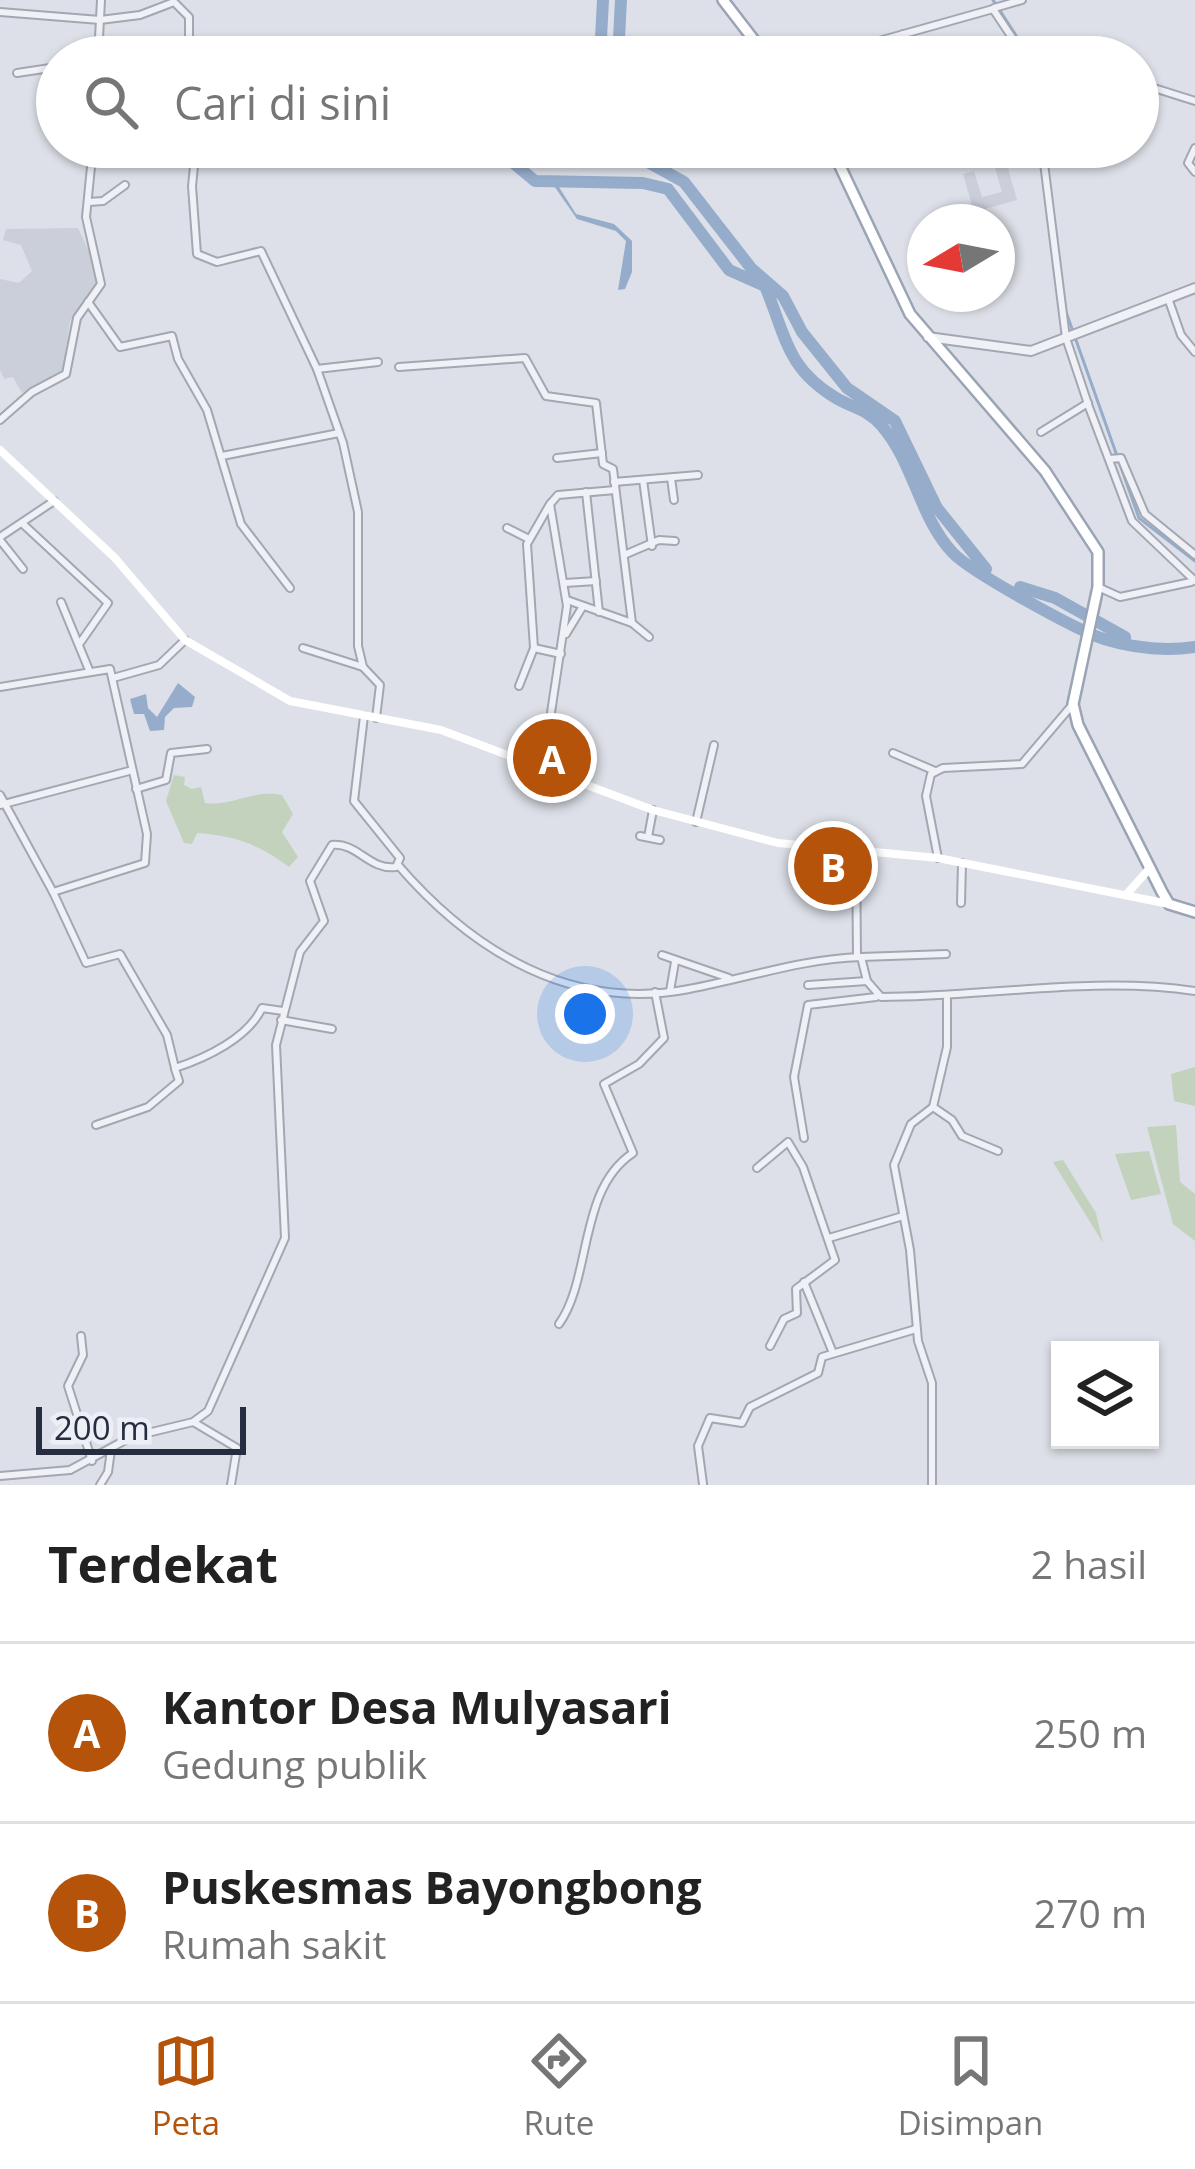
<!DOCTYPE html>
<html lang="id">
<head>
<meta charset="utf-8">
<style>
  body { margin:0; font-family:"Open Sans",sans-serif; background:#f2f2f2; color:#222 }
  .controls { position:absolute; right:36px; bottom:36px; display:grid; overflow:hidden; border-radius:0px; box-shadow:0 3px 9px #0004 }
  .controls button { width:108px; height:108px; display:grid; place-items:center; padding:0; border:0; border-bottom:3px solid #e0e0e0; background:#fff; color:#222; font:60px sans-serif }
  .compass { position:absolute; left:907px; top:204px; width:108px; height:108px; border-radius:50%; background:#fff; box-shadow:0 3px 9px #0004; rotate:260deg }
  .scale { position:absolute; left:36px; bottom:30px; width:210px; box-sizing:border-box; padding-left:12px; border:6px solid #252d3f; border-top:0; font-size:33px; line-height:42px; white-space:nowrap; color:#252d3f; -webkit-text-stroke:9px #eceff5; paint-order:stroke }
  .you { position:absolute; left:585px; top:1014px; width:42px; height:42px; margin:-30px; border:9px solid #fff; border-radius:50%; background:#1a73e8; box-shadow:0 0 0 18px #1a73e833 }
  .badge { display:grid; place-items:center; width:78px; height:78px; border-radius:50%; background:#b45309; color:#fff; font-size:39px; font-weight:700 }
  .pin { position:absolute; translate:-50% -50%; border:6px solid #fff; box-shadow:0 3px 12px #0006 }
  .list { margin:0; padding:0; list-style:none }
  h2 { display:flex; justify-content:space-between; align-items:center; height:156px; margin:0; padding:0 48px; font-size:51px }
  h2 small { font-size:39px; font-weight:400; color:#767676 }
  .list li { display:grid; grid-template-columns:78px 1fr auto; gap:36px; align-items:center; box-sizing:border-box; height:180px; padding:0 48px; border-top:3px solid #e0e0e0 }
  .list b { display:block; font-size:45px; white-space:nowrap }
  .list p { margin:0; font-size:39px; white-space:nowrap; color:#767676 }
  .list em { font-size:39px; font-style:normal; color:#767676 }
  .icon { flex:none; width:66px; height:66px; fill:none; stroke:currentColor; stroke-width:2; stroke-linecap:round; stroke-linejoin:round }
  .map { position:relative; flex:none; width:1195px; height:1485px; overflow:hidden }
  .search { position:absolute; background:#fff; box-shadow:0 3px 9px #0004; left:36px; right:36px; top:36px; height:132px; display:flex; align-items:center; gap:30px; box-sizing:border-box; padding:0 42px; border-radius:66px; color:#767676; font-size:45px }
  .sheet { height:516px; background:#fff }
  nav { display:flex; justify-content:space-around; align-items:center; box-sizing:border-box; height:168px; border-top:3px solid #e0e0e0; background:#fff; font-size:33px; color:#767676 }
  nav a { display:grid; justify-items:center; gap:6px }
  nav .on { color:#b45309 }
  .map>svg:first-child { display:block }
  .built { fill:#cbcfda }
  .green { fill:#c2d2bd }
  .water { fill:#95acca }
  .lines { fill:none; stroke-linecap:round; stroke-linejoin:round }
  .stream { stroke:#95acca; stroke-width:3 }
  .river { stroke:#95acca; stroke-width:12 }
  .minor-casing { stroke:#a2a7b2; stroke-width:10 }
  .tertiary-casing { stroke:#a2a7b2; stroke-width:12 }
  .primary-casing { stroke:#9ba4b4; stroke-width:14 }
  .minor { stroke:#f0f1f6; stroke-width:6 }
  .tertiary { stroke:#f0f1f6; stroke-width:8 }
  .secondary { stroke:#fff; stroke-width:8 }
  .primary { stroke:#fff; stroke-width:9 }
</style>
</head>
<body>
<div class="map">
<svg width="1195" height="1485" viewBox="0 0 1195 1485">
  <rect width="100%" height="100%" fill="#dde0e8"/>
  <!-- built -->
  <g class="built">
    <path d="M1002 147 1017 200 974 212 963 174 974 171 982 197 1002 192 992 158 983 159 980 148Z"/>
    <path d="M78 228 94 262 96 283 70 321 63 370 22 393 13 377 4 379 0 370V279L19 283 32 271 21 245 3 240 6 229Z"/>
  </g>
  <!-- green -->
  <g class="green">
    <path d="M174 775 185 777 184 785 192 789 201 787 205 803C233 807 252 789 282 795L293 814 282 832 298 857 289 867C258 844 236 836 197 833L192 844 184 843 166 801Z"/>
    <path d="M1195 1067V1106L1174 1101 1171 1074Z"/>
    <path d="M1176 1125 1180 1182 1195 1194V1241L1173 1224 1147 1127Z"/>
    <path d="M1149 1151 1161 1194 1131 1200 1115 1154Z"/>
    <path d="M1063 1160 1096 1213 1103 1243 1053 1162Z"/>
  </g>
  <!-- water -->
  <g class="water">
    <path d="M564 180 557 184 576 214 614 224 632 241V272L625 289 618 290 626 241 616 231 577 219 552 183Z"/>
    <path d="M178 683 195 697 192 707 174 708 165 717 164 730 150 731 144 714H134L130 699 146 694 148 708 157 717Z"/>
  </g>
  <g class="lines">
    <!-- stream -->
    <g class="stream">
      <path d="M993 0 1030 57"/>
      <path d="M1065 309 1139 518 1195 561"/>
    </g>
    <!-- river -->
    <g class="river">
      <path d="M600 57 603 0"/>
      <path d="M618 57 621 0"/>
      <path d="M513 147 510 160 535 181 643 183 668 189 729 270 765 286C786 336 786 368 836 398 853 408 869 410 882 426 914 463 919 517 953 553 971 572 1078 631 1104 639 1133 648 1166 651 1195 647"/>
      <path d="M538 147 537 156 546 162 646 161 684 182 751 268 783 296 802 332 847 388 895 421 937 508 986 569"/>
      <path d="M1020 587 1055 598 1125 637"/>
    </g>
    <!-- minor casing -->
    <g class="minor-casing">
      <g id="minor">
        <path d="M994 8 1022 0"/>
        <path d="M0 12 100 20 140 15 174 2 189 17V57"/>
        <path d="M903 34 909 57"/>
        <path d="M98 57 101 0"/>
        <path d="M822 57 993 9 1025 57"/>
        <path d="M17 73 57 67"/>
        <path d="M1138 83 1195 101"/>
        <path d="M196 147 192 186 197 254 217 262 261 251 317 369 343 443 358 512V646L363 667 380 685 376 718"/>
        <path d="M1042 147 1066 338 1089 407 1132 521 1195 581"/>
        <path d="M1195 148 1188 163 1195 172"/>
        <path d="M89 202 103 201 125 185"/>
        <path d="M1168 298 1181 335 1195 352"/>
        <path d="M88 302 120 347 172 336 178 359 207 410 241 524 290 588"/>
        <path d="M399 367 525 358 546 396 596 403 603 464 613 469 632 623"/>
        <path d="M317 369 378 362"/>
        <path d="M0 420 32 392 66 374 77 318 101 284 86 217 93 147"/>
        <path d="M1041 432 1088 403"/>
        <path d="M222 456 339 433"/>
        <path d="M557 458 602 453"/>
        <path d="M1109 459 1121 458 1145 514 1195 555"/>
        <path d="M671 478 674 500"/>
        <path d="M643 480 652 546"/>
        <path d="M614 482 698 475"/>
        <path d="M586 492 599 612"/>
        <path d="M551 503 558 495 615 490"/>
        <path d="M24 525 108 603 80 643"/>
        <path d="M507 528 529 539"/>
        <path d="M0 537 54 501"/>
        <path d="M0 540 23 569"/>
        <path d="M624 555 659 540 675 541"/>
        <path d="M565 583 596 581"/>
        <path d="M1098 587 1120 597 1191 582"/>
        <path d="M567 600 632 623 649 637"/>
        <path d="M61 602 89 670"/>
        <path d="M566 634 583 606"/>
        <path d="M303 648 363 667"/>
        <path d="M534 648 561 654"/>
        <path d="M113 678 159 665 185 640"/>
        <path d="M519 686 534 648 527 544 550 504 567 606 543 766"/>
        <path d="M0 687 110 669 147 834 145 863 53 892 86 963 120 954 167 1035 175 1068C206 1058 248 1038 262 1008L283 1011"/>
        <path d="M893 753 935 771"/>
        <path d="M136 789 166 780 171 753 207 749"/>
        <path d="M0 795 53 892"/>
        <path d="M0 805 129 771"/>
        <path d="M696 822 714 745"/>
        <path d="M640 836 660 840"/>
        <path d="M648 837 653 810"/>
        <path d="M856 849 857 957"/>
        <path d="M938 858 926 796 931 774 943 768 1022 764 1073 704"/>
        <path d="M398 865C473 952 572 1012 689 989 748 978 801 959 861 957L867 981 881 997C985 997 1091 976 1195 991"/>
        <path d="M961 903 962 863"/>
        <path d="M662 955 729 978"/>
        <path d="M861 957 946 954"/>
        <path d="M808 985 867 981"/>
        <path d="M670 991 675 962"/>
        <path d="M281 1020 332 1029"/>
        <path d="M933 1107 947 1047V999"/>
        <path d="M96 1125 148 1107 179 1081 175 1069"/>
        <path d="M804 1138 794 1077 808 1005 876 997"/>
        <path d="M757 1168 788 1142 803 1167 835 1260 796 1289 797 1313 784 1319 770 1346"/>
        <path d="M829 1238 903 1216"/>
        <path d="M804 1282 833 1353"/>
        <path d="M559 1324C592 1278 578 1189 633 1153L604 1084 639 1064 664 1038 655 992"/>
        <path d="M81 1336 83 1355 68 1386 92 1461"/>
        <path d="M195 1423 237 1448 231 1485"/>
        <path d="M0 1476 70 1470 131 1437 193 1422 208 1411 285 1238 276 1045 300 952 324 921 310 881 332 845C357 842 370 871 396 867L400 858 354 801 364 716"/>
        <path d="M703 1484 698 1446 710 1418 742 1423 750 1407 818 1373 822 1357 916 1329"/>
        <path d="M100 1485 108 1472 111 1450"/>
        <path d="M932 1485V1383L918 1341 910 1250 894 1165 911 1124 933 1107 952 1120 962 1136 998 1151"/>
      </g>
    </g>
    <!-- tertiary casing -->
    <g class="tertiary-casing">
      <path id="tertiary" d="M928 337 1031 351 1195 288"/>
    </g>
    <!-- primary casing -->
    <g class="primary-casing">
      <g id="primary">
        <path d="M723 0 767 57"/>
        <path d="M831 147 910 314 1045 471 1098 552V587L1073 704 1078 725 1162 892 1169 904 1195 912"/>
      </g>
    </g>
    <!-- minor -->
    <use href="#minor" class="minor"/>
    <!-- tertiary -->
    <use href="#tertiary" class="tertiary"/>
    <!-- secondary -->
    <g class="secondary">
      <path d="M0 450 115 558 185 640 290 701 441 730 653 810 778 843 938 858 1169 904"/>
      <path d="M1126 895 1149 869"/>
    </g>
    <!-- primary -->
    <use href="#primary" class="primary"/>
  </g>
</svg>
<div class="controls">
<button><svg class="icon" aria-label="layers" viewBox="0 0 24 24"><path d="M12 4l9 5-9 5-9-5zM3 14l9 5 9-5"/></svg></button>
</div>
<svg class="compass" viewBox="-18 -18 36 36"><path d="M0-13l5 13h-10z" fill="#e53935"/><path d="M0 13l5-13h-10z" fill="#767676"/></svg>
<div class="scale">200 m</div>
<div class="you"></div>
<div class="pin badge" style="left:552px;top:758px">A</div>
<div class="pin badge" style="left:833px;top:866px">B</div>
<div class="search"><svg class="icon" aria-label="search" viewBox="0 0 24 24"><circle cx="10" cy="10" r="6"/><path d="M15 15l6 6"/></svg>Cari di sini</div>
</div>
<section class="sheet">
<h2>Terdekat<small>2 hasil</small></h2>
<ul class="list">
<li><span class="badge">A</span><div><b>Kantor Desa Mulyasari</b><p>Gedung publik</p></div><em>250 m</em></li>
<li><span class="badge">B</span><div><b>Puskesmas Bayongbong</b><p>Rumah sakit</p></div><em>270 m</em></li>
</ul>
</section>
<nav>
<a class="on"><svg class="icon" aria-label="map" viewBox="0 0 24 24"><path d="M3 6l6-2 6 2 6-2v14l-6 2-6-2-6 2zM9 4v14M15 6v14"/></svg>Peta</a>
<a><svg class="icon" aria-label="directions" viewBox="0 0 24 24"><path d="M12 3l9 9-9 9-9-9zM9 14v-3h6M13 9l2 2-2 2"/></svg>Rute</a>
<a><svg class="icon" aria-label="saved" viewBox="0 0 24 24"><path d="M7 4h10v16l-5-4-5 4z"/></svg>Disimpan</a>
</nav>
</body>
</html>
